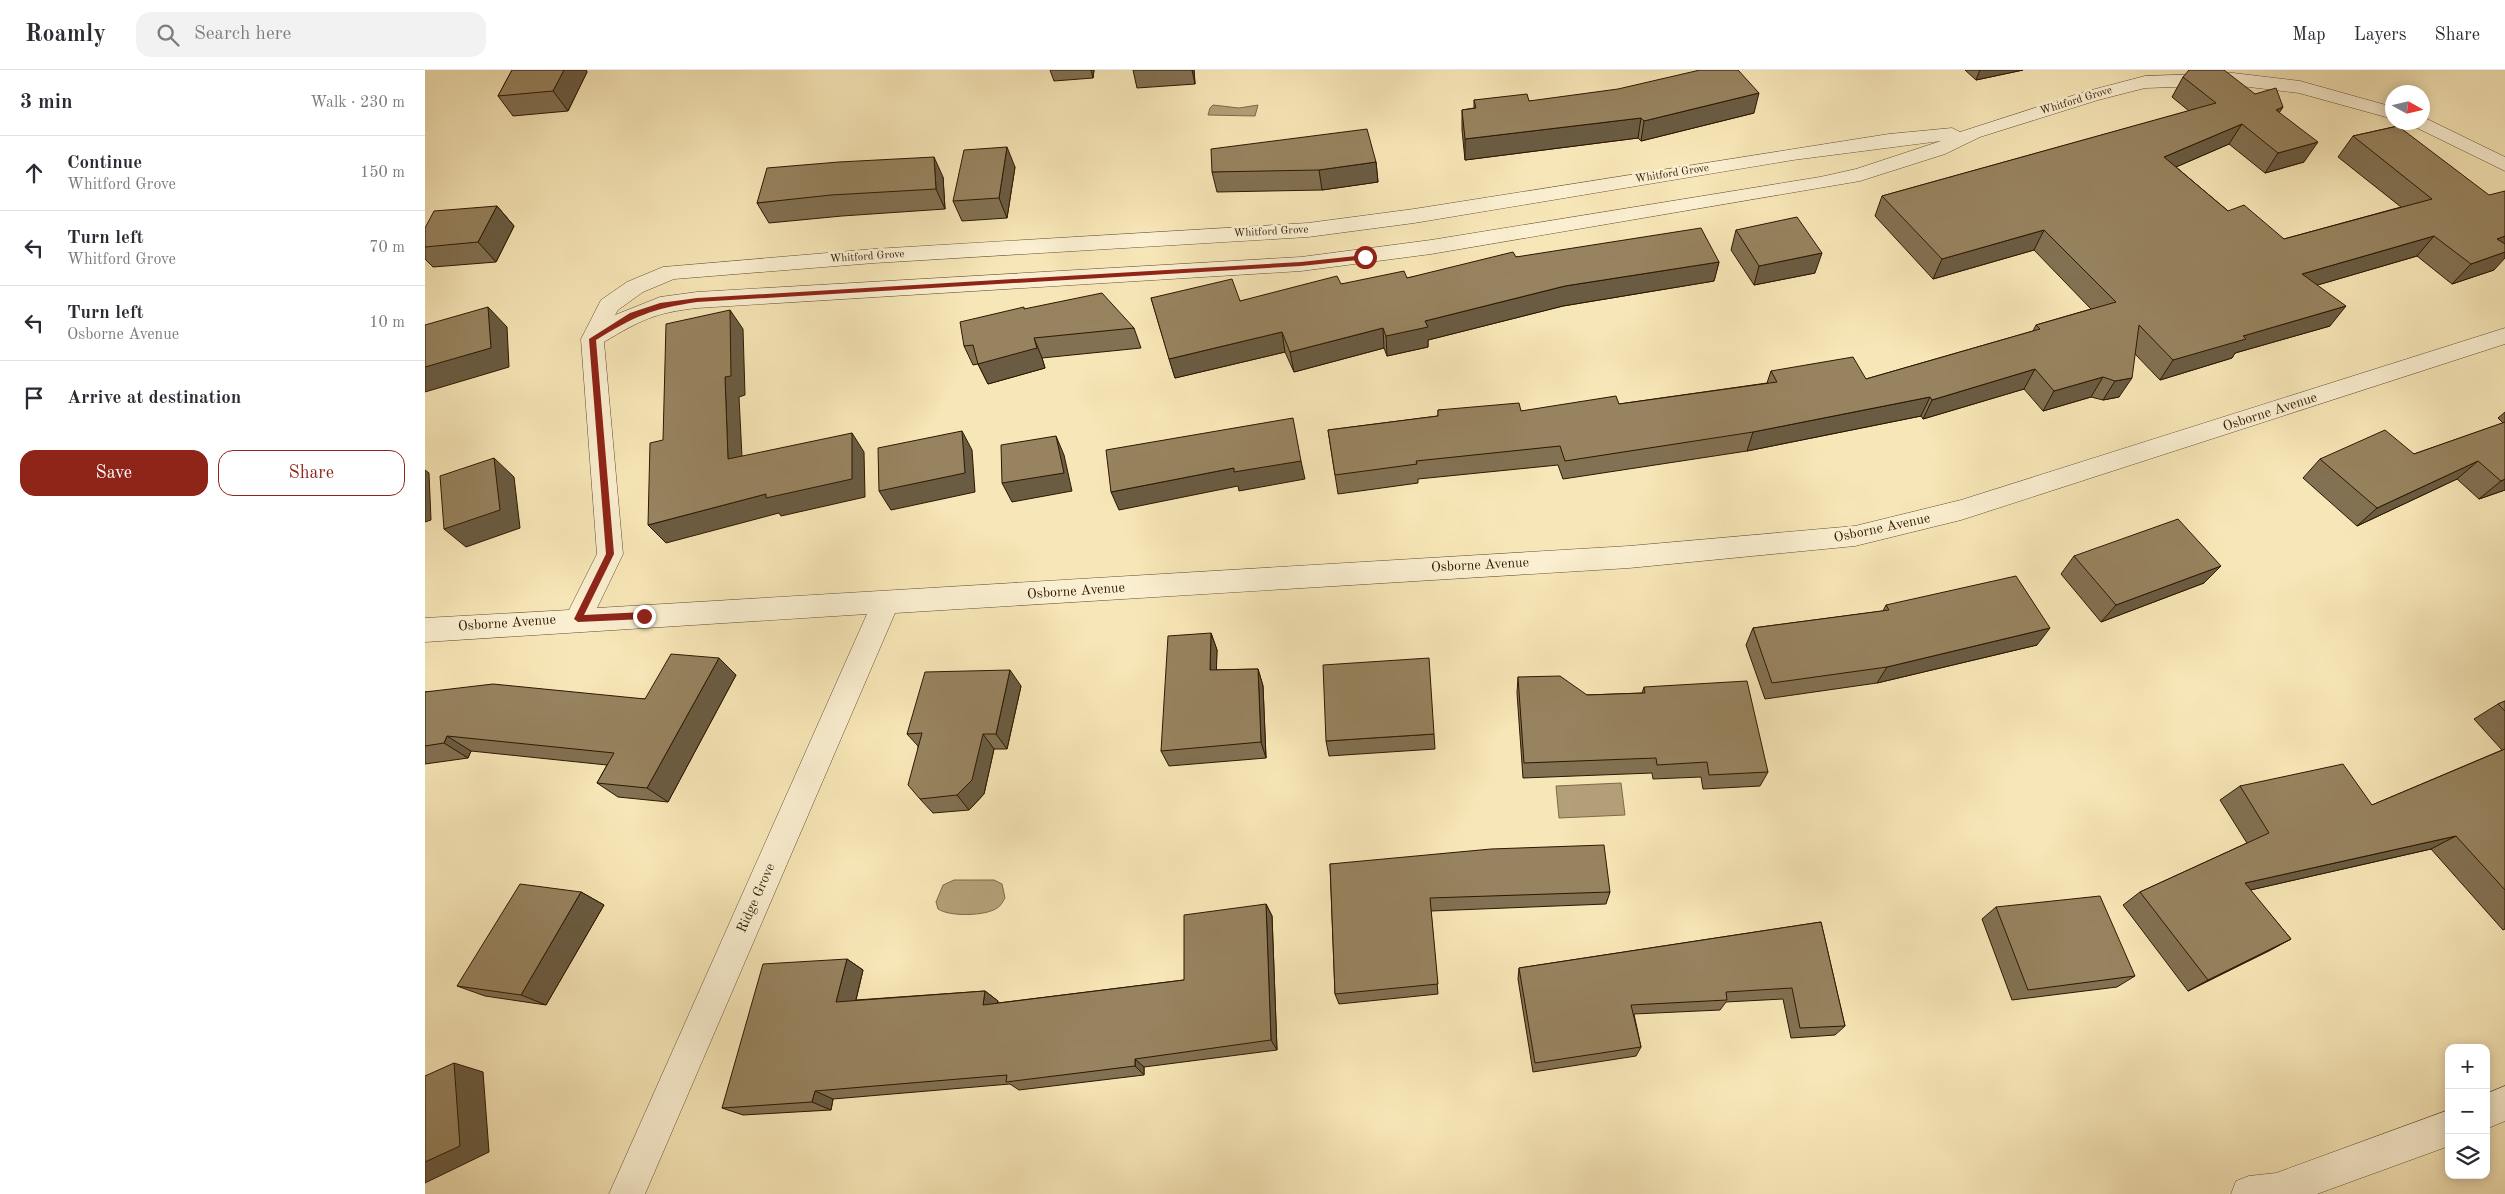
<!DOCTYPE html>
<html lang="en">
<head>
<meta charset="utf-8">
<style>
  body { margin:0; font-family:"Old Standard TT",serif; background:#f2f2f3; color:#2b2b33 }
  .controls { position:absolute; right:15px; bottom:15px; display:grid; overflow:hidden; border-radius:10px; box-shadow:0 2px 12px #0003 }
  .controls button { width:45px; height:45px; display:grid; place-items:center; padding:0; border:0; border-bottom:1px solid #e1e1e2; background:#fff; color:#2b2b33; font:25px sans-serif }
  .compass { position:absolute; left:1960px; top:15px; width:45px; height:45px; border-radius:50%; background:#fff; box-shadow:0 2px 12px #0003; rotate:98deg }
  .stop { position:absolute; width:15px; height:15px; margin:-11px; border:4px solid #8f2418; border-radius:50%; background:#fff }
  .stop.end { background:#8f2418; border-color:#fff; box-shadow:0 1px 5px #0008 }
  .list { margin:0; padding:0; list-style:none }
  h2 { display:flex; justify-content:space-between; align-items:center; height:65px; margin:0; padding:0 20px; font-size:21px }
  h2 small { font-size:16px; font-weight:400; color:#7c7c81 }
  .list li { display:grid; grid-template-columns:32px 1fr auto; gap:15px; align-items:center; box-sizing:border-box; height:75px; padding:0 20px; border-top:1px solid #e1e1e2 }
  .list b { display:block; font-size:19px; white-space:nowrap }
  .list p { margin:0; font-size:16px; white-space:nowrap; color:#7c7c81 }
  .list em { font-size:16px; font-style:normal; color:#7c7c81 }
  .actions { display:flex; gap:10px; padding:15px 20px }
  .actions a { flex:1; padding:11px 0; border:1px solid #8f2418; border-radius:15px; text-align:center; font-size:18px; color:#8f2418 }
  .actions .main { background:#8f2418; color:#fff }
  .icon { flex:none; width:28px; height:28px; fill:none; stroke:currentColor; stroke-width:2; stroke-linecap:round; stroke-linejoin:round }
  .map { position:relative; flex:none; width:2080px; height:1124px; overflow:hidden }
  header { display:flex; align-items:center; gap:30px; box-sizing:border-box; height:70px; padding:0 25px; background:#fff; border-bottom:1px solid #e1e1e2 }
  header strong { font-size:24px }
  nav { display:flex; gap:28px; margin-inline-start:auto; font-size:18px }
  .search { width:350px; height:45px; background:#f2f2f3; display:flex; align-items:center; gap:12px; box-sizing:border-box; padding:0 18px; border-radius:15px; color:#7c7c81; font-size:19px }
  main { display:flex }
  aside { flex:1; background:#fff }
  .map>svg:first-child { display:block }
  .water { fill:#b3a079; stroke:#7e6949 }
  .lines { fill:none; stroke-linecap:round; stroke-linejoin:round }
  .minor-casing { stroke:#604b2e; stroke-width:1 }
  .minor { fill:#faefd0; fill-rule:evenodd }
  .wall { fill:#827152; stroke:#2e1700 }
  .shaded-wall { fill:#6a5c42; stroke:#2e1700 }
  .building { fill:#97835f; stroke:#2e1700 }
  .route { fill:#8f2418 }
  .labels { text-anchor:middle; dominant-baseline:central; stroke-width:5; stroke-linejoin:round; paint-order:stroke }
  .far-street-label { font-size:11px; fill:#2e1700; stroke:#faefd0 }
  .street-label { font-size:14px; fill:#2e1700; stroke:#faefd0 }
</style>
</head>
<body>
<header>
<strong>Roamly</strong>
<div class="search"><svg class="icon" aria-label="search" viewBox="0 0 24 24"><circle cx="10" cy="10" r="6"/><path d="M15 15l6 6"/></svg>Search here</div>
<nav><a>Map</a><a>Layers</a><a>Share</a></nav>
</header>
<main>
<aside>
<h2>3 min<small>Walk · 230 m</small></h2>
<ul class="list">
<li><svg class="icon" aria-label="ahead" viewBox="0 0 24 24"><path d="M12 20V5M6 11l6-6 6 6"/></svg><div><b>Continue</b><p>Whitford Grove</p></div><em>150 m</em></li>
<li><svg class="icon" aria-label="left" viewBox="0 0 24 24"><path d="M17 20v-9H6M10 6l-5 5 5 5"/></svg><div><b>Turn left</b><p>Whitford Grove</p></div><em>70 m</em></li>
<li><svg class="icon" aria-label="left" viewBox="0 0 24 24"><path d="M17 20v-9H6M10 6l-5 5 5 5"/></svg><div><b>Turn left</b><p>Osborne Avenue</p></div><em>10 m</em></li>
<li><svg class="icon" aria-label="arrive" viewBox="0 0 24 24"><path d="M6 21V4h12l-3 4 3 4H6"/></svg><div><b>Arrive at destination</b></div></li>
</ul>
<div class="actions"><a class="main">Save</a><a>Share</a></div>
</aside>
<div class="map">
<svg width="2080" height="1124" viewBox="0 0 2080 1124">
  <rect width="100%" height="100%" fill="#f7e6b7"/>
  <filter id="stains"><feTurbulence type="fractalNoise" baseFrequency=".004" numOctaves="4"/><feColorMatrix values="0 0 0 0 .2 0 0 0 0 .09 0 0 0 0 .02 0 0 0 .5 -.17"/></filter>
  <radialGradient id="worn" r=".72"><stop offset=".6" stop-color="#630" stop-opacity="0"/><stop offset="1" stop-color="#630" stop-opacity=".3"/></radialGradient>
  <!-- water -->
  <g class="water">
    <path d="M788 35 814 38 833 35 830 46 783 45 785 38Z"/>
    <path d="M1196 713 1200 745 1134 748 1131 716Z"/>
    <path d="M529 810H569L577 814 580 828C578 831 576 836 572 838 561 846 525 847 513 839L511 832 518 815Z"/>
  </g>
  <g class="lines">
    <!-- minor casing -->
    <g class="minor-casing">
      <g id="minor">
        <path d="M1808 3 1875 11 1968 37V49L1874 23 1808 15 1720 18 1673 30 1555 67 1520 84 1435 111 1006 184 876 201 272 238C229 243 216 250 179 272L198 484 172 538 1204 476 1430 456 1536 430 2080 258V274L1536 450 1430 476 1204 498 470 543 220 1124H184L442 544 0 572V548L144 540 172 484 156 269 176 230 202 212 238 197 449 179 883 153 989 139 1464 64 1527 58 1535 62 1659 22 1720 6ZM1516 71 1431 99 1395 107 1006 170 876 187 272 222 235 227 190 245 193 240 218 222 249 209 449 193 883 167 989 153 1368 90Z"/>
        <path d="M1998 47 2080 87V101L1988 56 1986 52H1998Z"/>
        <path d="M2080 1016V1051L2061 1059V1024Z"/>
        <path d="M2024 1040V1076L1892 1124H1806L1811 1111 1824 1106 1851 1103Z"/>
      </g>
    </g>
    <!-- minor -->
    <use href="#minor" class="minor"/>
  </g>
  <!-- wall -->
  <g class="wall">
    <path d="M87 0H161L162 2 143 41 88 46 73 26Z"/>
    <path d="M625 0H669L668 8 629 11Z"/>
    <path d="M708 0H769L770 14 712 18Z"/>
    <path d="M1540 0H1598L1551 10Z"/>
    <path d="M1758 7 1830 24 1858 37 1854 42 1879 92 1840 103 1804 74 1751 97 1803 141 1859 169 1976 137 1913 87 1928 66 1973 56 2069 200 2027 214 1992 186 1892 215 1905 256 1810 283 1807 288 1735 310 1710 284 1694 327 1678 330 1666 327 1618 341 1599 319 1498 349 1496 346 1322 381 1138 409 1133 395 993 409V413L913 424 903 360 1013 346V340L1096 341 1194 334 1342 313 1346 301 1441 309 1608 261 1611 255 1666 239 1609 180 1508 209 1450 146 1457 126 1764 41 1747 27Z"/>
    <path d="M1049 30 1104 31 1329 43 1216 71 1213 68 1040 90 1037 60V40L1049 38Z"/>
    <path d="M951 92 953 112 897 120 792 122 787 102Z"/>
    <path d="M590 97 582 148 537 151 528 131Z"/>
    <path d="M518 107 520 139 417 146 344 153 332 133Z"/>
    <path d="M72 136 89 156 71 192 8 197 0 189V177Z"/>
    <path d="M1311 160 1390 203 1329 215 1306 180Z"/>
    <path d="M1091 187 1294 192 1289 211 1138 236 1003 270V277L962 286 959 278 869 302 860 282 750 308 726 228 815 231 916 214 982 208Z"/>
    <path d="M599 239 709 258 716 278 617 288 620 298 563 314 553 294 548 295 539 276Z"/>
    <path d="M2080 342V420L2054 429 2032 409 1932 456 1878 408 1895 389 1989 384 2078 353 2073 348Z"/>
    <path d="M1649 486 1779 513 1676 552 1636 504Z"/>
    <path d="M1461 535 1612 575 1452 613 1340 629 1321 575 1328 558 1458 541Z"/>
    <path d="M786 563 792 580 791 600 833 599 838 616 841 688 744 696 736 681Z"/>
    <path d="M294 588 311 605 243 732 193 727 172 713 182 695 46 681 43 688 0 694V622L220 629Z"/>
    <path d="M1093 607 1162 625 1217 623 1219 617 1343 702 1335 716 1278 719 1276 707 1228 709 1227 703 1098 708 1092 623Z"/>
    <path d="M596 616 582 679H569L559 724 544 740 508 743 495 729 493 676 482 664Z"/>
    <path d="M2080 631V859L2078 860 2006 779 1825 820 1866 869 1763 921 1698 835 1715 822 1822 773 1795 730 1815 716 1947 735 2077 680 2049 649 2073 634Z"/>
    <path d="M1009 664 1010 679 904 686 901 671Z"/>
    <path d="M905 794 1185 822 1181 834 1006 841 1013 924 914 934 910 924Z"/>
    <path d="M156 822 179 835 121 935 60 926 32 916Z"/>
    <path d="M841 834 847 846 852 980 719 997V1005L594 1020 585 1014 408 1029 406 1040 318 1045 297 1038 422 889 438 900 431 930 560 921 573 931V933L759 910Z"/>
    <path d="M1571 837 1710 906 1692 917 1587 930 1557 849Z"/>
    <path d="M1396 852 1420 956 1410 965 1366 968 1358 929 1301 932 1295 940 1209 944 1216 977 1211 986 1108 1002 1093 909 1094 898Z"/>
  </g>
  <!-- shaded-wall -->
  <g class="shaded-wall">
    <path d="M139 0H161L162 2 143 41 128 21Z"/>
    <path d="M666 0H669L668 8Z"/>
    <path d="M767 0H769L770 14Z"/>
    <path d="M1555 0H1598L1551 10Z"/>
    <path d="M1334 23 1329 43 1216 71 1219 51Z"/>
    <path d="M1858 37 1845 57 1851 40Z"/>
    <path d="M1216 48 1213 68 1040 90V69Z"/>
    <path d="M1817 54 1804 74 1728 107 1739 87Z"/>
    <path d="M1893 72 1879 92 1840 103 1853 83Z"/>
    <path d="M582 77 590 97 582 148 574 128Z"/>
    <path d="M509 87 518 107 520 139 511 119Z"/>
    <path d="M951 92 953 112 897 120 894 100Z"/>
    <path d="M72 136 89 156 71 192 53 172Z"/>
    <path d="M1619 160 1609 180 1508 209 1517 189Z"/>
    <path d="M2009 166 1992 186 1862 224 1877 204Z"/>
    <path d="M2080 166V181L2072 169Z"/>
    <path d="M2080 182V188L2069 200 2027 214 2046 194Z"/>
    <path d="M1397 183 1390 203 1329 215 1334 196Z"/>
    <path d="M1294 192 1289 211 1138 236 1003 270V277L962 286 961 266 1000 251 1140 216Z"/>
    <path d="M1921 236 1905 256 1810 283 1807 288 1735 310 1748 290 1818 266Z"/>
    <path d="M63 237 82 257 84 297 0 322V297Z"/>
    <path d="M305 240 318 259 320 325 314 327 318 407 303 389 300 307Z"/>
    <path d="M958 258 959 278 869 302 865 282Z"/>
    <path d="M857 262 860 282 750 308 744 289Z"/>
    <path d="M609 268 617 288 620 298 563 314 553 294Z"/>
    <path d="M1610 299 1599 319 1498 349 1507 330Z"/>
    <path d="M1678 307 1666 327 1618 341 1629 321Z"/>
    <path d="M1707 308 1694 327 1678 330 1690 311Z"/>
    <path d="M1505 327 1496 346 1322 381 1328 362Z"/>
    <path d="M537 361 547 380 550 422 466 440 454 421Z"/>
    <path d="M427 363 439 382 440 427 356 446 354 443 241 473 223 455 341 424Z"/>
    <path d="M631 366 639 385 647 421 587 432 577 413Z"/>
    <path d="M69 388 89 407 95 458 41 477 19 459Z"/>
    <path d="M876 391 880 409 814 421 813 416 694 440 686 422 809 398Z"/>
    <path d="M2053 391 2032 409 1932 456 1952 438Z"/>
    <path d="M0 400 4 403 6 450 0 452Z"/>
    <path d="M2080 409V420L2054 429 2076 411Z"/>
    <path d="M1796 496 1779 513 1676 552 1691 535Z"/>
    <path d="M1625 558 1612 575 1452 613 1462 597Z"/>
    <path d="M786 563 792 580 791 616 785 600Z"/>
    <path d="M294 588 311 605 243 732 222 718Z"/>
    <path d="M833 599 838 616 841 688 836 672Z"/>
    <path d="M585 600 596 616 582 679 571 664Z"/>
    <path d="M558 664 569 679 559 724 544 740 532 725Z"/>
    <path d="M22 666 46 681 43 688 19 673Z"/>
    <path d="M2031 766 2006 779 1799 826 1820 813Z"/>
    <path d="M156 822 179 835 121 935 96 925Z"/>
    <path d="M841 834 847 846 852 980 846 970Z"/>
    <path d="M1866 869 1844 881 1763 921 1783 910Z"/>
    <path d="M422 889 438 900 428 942 411 932Z"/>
    <path d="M560 921 573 931 571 945 558 935Z"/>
    <path d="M710 989 719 997V1005L710 996Z"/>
    <path d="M29 993 58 1002 64 1082 0 1113V1092Z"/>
    <path d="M390 1021 408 1029 406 1040 387 1032Z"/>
  </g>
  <!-- building -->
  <g class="building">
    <path d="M87 0H139L128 21 73 26Z"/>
    <path d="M1275 0H1313L1334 23 1219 51 1216 48 1040 69 1037 40 1051 38 1049 30 1102 24 1104 31 1193 19Z"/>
    <path d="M1764 0H1799L1830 24 1851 18 1858 37 1851 40 1893 72 1853 83 1817 54 1739 87 1803 141 1819 135 1859 169 2007 129 1928 66 1973 56 2064 125 2080 121V166L2072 169 2080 174V182L2046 194 2009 166 1877 204 1921 236 1818 266 1821 269 1748 290 1714 255 1707 308 1690 311 1678 307 1629 321 1610 299 1507 330 1505 327 1328 362 1140 391 1135 376 991 391 992 394 910 405 903 360 1013 346V340L1094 333 1096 341 1191 326 1194 334 1352 312 1346 301 1428 287 1441 309 1615 259 1611 255 1691 232 1619 160 1517 189 1457 126 1791 33 1758 7Z"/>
    <path d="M942 59 951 92 894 100 787 102 786 79Z"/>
    <path d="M582 77 574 128 528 131 539 80Z"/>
    <path d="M509 87 511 119 406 125 332 133 342 98 414 92Z"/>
    <path d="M72 136 53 172 0 177V158L9 141Z"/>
    <path d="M1372 147 1397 183 1334 196 1311 160Z"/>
    <path d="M1276 158 1294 192 1140 216 1000 251 1003 257 961 266 958 258 865 282 857 262 744 289 726 228 807 209 815 231 912 206 916 214 979 201 982 208 1088 182 1091 187Z"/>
    <path d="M677 223 709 258 609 268 612 278 553 294 548 275 539 276 535 252 599 237V239Z"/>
    <path d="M63 237 66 278 0 297V255Z"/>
    <path d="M305 240 306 306 300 307 303 389 427 363V409L341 428V424L223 455 225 373 238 370 241 254Z"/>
    <path d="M868 348 876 391 809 402V398L686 422 681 380Z"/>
    <path d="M2080 352V409L2076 411 2053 391 1952 438 1895 389 1960 360 1989 384Z"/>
    <path d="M537 361 540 403 454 421 453 378Z"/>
    <path d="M631 366 639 403 577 413 576 375Z"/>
    <path d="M69 388 75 440 19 459 15 406Z"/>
    <path d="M1753 449 1796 496 1691 535 1649 486Z"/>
    <path d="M1591 506 1625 558 1462 597 1347 613 1328 558 1464 540 1461 535Z"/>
    <path d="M786 563 785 600 833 599 836 672 736 681 743 566Z"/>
    <path d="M246 584 294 588 222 718 172 713 189 683 22 666 19 673 0 676V622L68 614 220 629Z"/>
    <path d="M1004 588 1009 664 901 671 898 595Z"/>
    <path d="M585 600 571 664H558L547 710 532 725 495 729 483 715 497 663 482 664 500 602Z"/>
    <path d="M1135 606 1162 625 1220 623 1219 617 1322 611 1343 702 1284 705 1282 692 1232 695 1231 688 1099 693 1093 607Z"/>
    <path d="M2080 631V641L2073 634Z"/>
    <path d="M2080 679V820L2031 766 1820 813 1866 869 1783 910 1715 822 1844 763 1815 716 1918 694 1947 735Z"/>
    <path d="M1179 775 1185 822 1005 828 1013 914 910 924 905 794 1066 779Z"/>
    <path d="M95 814 156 822 96 925 32 916Z"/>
    <path d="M1675 826 1710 906 1603 920 1571 837Z"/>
    <path d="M841 834 846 970 710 989V996L581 1012 582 1005 390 1021 387 1032 297 1038 338 894 422 889 411 932 560 921 558 935 759 910V845Z"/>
    <path d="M1396 852 1420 956 1375 958 1367 918 1301 922 1302 930 1206 935 1216 977 1110 993 1094 898Z"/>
    <path d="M29 993 35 1076 0 1092V1006Z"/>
  </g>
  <!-- route -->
  <path class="route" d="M940 185 942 189 876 196 272 232C226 239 210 246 171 270L189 484 159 545 219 542 223 546 219 549 153 552 149 549 181 484 164 269 205 243 235 233 272 228 876 192Z"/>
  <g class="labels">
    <!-- far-street labels -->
    <g class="far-street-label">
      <text transform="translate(1651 31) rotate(-17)">Whitford Grove</text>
      <text transform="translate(1247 104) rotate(-9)">Whitford Grove</text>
      <text transform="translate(846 162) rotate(-3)">Whitford Grove</text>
      <text transform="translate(442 187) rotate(-4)">Whitford Grove</text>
    </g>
    <!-- street labels -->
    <g class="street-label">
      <text transform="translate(1845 342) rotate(-18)">Osborne Avenue</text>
      <text transform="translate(1457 458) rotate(-12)">Osborne Avenue</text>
      <text transform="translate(1055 495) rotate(-3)">Osborne Avenue</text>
      <text transform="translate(651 521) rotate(-4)">Osborne Avenue</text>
      <text transform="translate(82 553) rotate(-4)">Osborne Avenue</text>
      <text transform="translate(331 828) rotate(-66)">Ridge Grove</text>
    </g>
  </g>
  <rect width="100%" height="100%" filter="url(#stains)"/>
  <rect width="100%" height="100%" fill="url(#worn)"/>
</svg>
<div class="controls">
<button>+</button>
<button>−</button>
<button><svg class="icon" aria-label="layers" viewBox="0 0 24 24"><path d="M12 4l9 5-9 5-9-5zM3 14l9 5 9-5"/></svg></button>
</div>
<svg class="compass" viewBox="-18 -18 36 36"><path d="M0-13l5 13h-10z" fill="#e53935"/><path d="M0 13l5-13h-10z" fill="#7c7c81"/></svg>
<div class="stop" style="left:940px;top:187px"></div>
<div class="stop end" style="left:219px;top:546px"></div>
</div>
</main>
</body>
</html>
